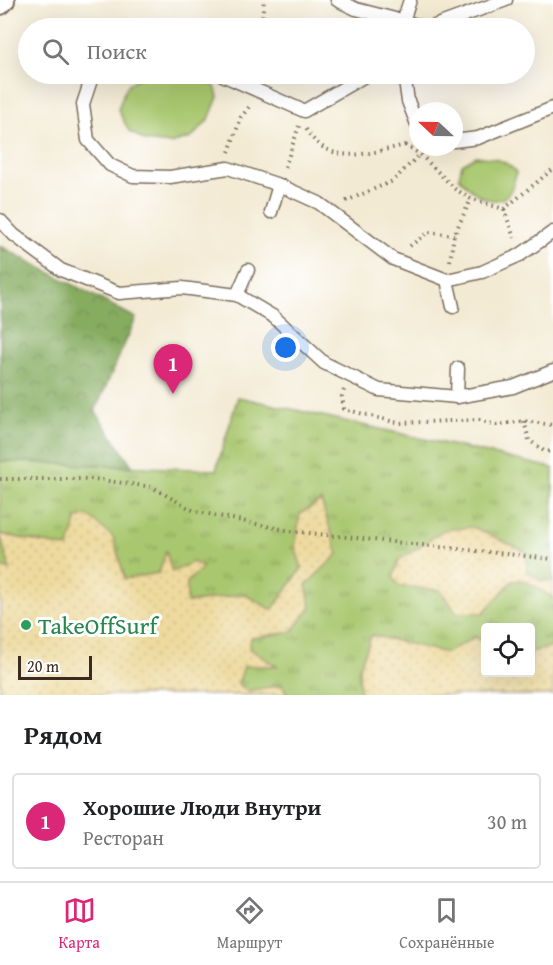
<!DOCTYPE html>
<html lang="ru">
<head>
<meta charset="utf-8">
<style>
  body { margin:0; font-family:"Gentium Book Plus",serif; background:#f6f6f6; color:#202124 }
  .controls { position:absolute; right:18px; bottom:18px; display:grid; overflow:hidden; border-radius:6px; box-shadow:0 6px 24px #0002 }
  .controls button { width:54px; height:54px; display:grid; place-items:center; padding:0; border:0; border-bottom:2px solid #e0e0e0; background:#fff; color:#202124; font:30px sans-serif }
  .compass { position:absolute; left:409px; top:102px; width:54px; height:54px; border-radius:50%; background:#fff; box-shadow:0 6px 24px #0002; rotate:292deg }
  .scale { position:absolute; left:18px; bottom:15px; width:74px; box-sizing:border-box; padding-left:6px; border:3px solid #3b2a1e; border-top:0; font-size:16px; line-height:21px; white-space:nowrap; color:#3b2a1e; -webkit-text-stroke:4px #fff; paint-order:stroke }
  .you { position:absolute; left:286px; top:348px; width:21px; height:21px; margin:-15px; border:4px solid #fff; border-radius:50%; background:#1a73e8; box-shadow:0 0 0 9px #1a73e833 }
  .badge { display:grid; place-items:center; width:39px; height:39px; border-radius:50%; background:#db2777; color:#fff; font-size:20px; font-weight:700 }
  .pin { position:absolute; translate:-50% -50px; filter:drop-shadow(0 2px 3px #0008) }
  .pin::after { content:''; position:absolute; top:32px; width:21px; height:18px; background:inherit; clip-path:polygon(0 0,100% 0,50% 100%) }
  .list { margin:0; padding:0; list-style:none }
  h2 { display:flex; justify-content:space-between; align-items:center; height:78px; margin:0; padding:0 24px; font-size:26px }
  h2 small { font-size:20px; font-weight:400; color:#757577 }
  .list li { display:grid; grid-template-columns:39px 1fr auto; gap:18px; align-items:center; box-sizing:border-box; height:96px; margin:0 12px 12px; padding:0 12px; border:2px solid #e0e0e0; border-radius:6px }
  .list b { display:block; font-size:22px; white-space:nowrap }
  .list p { margin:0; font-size:20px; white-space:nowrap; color:#757577 }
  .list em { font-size:20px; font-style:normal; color:#757577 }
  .icon { flex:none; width:33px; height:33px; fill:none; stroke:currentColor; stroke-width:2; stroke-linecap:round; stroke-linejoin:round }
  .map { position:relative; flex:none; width:553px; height:695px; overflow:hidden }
  .search { position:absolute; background:#fff; box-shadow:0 6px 24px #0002; left:18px; right:18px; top:18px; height:66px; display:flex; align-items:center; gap:15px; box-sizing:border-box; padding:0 21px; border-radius:33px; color:#757577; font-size:22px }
  .sheet { height:186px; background:#fff }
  nav { display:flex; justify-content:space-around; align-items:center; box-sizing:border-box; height:84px; border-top:2px solid #e0e0e0; background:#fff; font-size:16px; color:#757577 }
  nav a { display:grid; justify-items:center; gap:3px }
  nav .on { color:#db2777 }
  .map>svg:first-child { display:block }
  .grass { fill:url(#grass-tufts); stroke:#727846; stroke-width:1.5 }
  .forest { fill:url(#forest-crowns); stroke:#606b40; stroke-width:1.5 }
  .sand { fill:url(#sand-dots); stroke:#94825e; stroke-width:1.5 }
  .park { fill:#a9c76e; stroke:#727846; stroke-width:1.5 }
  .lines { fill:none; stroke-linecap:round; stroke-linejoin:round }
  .lane-casing { stroke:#7b6d5d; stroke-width:15 }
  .street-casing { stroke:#7b6d5d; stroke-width:26 }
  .path { stroke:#7b6d5d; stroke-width:4; stroke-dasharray:1.5 4.5; stroke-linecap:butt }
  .lane { stroke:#fff; stroke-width:12 }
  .street { stroke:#fff; stroke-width:22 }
  .leisure-dot { fill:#2e9e5b; stroke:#fff; stroke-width:2 }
  .labels { text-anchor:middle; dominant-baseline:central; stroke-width:6; stroke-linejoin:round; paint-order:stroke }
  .leisure-label { font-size:24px; fill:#27864d; stroke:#fff; text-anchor:start }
</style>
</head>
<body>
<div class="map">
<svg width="553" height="695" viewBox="0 0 553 695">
  <defs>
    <pattern id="grass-tufts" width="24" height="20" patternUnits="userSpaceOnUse" patternTransform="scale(1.5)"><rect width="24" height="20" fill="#a9c76e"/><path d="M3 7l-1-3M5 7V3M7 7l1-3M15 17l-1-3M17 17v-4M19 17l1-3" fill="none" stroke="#8ba25a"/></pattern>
    <pattern id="forest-crowns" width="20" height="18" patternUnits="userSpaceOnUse" patternTransform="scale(1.5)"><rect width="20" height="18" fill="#86ac61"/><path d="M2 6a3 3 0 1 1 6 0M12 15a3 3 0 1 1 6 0" fill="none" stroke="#6f8c4f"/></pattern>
    <pattern id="sand-dots" width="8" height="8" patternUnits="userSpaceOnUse" patternTransform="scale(1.5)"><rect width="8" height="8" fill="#eeda9e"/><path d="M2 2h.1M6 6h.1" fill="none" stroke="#cdbb88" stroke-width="1.8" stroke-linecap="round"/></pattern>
  </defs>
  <rect width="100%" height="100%" fill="#fff"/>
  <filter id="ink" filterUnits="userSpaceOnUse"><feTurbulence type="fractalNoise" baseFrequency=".0167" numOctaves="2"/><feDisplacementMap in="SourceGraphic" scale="12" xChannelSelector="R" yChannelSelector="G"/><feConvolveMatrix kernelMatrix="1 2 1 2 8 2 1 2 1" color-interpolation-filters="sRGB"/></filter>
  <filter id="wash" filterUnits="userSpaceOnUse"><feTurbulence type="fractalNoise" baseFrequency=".008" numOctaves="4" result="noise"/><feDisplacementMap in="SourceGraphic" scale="24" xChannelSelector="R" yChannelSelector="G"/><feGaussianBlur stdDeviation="1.35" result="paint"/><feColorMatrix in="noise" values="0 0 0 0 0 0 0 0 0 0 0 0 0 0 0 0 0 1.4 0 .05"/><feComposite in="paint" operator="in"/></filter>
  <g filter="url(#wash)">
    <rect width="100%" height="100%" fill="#f3ead3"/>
    <!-- grass -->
    <path class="grass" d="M238 397 553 468V581H541L527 571 399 586 440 590 483 613 512 581 524 579 553 598V644L551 647 531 652 530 628H486L485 644 475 637 446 653 372 635 359 668 360 695H288L282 685 247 691 238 684 244 666H276L249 649 251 638 293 631 306 585 337 554 321 501 300 514 295 547 302 568 272 610 244 594 186 603 187 582 202 567 193 562 172 572 166 552 159 573 125 579 113 537 77 519 69 548 1 534 11 571 0 567V461L216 470Z"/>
    <!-- forest -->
    <path class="forest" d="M0 246 136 318 95 411 133 467 0 461Z"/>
    <!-- sand -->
    <g class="sand">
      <path d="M321 501 338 554 306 585 311 607 292 632 251 638 249 649 277 666H244L238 684 247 691 282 685 288 695H0V567L10 570 0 534 68 548 77 519 87 515 113 537 125 579 159 573 166 551 172 572 193 562 203 567 187 582V603L244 594 272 610 302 568 295 547 300 514Z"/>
      <path d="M473 527 526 552 527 571 541 581H553V598L524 580 512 581 483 613H457L440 590 399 586 393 577 399 560 444 530Z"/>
      <path d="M372 635 446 653 475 637 485 644 486 672H530L531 652 551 647 553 644V695H360L359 668Z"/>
    </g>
    <!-- park -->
    <g class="park">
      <path d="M153 74C182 73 190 70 215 86L218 97 209 119 191 138 170 144 145 141 129 131 118 110C126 85 126 80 153 74Z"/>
      <path d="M476 156C493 158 505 159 516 172 511 215 478 202 459 177L462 164Z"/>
    </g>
  </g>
  <g filter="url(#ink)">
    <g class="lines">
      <!-- lane casing -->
      <g class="lane-casing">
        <g id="lane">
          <path d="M337 0 356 9 403 21 402 28"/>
          <path d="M410 0 403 21 427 28"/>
          <path d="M429 28 506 0"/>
          <path d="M93 74 83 104 88 140 110 165 133 176 170 177 228 168 279 185 319 203 393 259 447 280 482 272 520 255 553 232"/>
          <path d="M220 74 304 111 368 74"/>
          <path d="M404 74 408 101 418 127"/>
          <path d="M454 141 478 138 553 108"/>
          <path d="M271 212 279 185"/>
          <path d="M0 220 14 235 61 270 119 293 182 288 237 295 274 317 324 363 379 390 457 397 513 387 553 371"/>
          <path d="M447 280 453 307"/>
          <path d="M237 295 248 270"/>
          <path d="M457 397 458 368"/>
        </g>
      </g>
      <!-- street casing -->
      <g class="street-casing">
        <path id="street" d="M0 3 3 0"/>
      </g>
      <!-- path -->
      <g class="path">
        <path d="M261 28 264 0"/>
        <path d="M306 129C329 168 370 153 405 145L408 142"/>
        <path d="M405 145 420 154"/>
        <path d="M229 152 241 117 251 105"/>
        <path d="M285 167 299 126"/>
        <path d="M346 201 393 181 420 154 455 189 471 199 504 209 553 169"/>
        <path d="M504 209 514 238"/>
        <path d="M410 246 428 232 454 235"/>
        <path d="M450 261 454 235 471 199"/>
        <path d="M344 390 342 396 344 409 398 423 479 420 496 425 524 421 553 425"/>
        <path d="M524 421 529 440 544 451 553 452"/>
        <path d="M0 479H93L152 487 194 511 290 531 553 559"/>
      </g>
      <!-- lane -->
      <use href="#lane" class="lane"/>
      <!-- street -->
      <use href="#street" class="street"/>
    </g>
  </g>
  <!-- markers -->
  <circle class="leisure-dot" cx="26" cy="625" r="6"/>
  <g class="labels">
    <!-- leisure labels -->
    <g class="leisure-label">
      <text x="38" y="625">TakeOffSurf</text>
    </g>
  </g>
</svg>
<div class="controls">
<button><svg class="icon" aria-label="locate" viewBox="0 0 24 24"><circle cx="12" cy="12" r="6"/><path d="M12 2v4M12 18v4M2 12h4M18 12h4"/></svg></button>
</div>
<svg class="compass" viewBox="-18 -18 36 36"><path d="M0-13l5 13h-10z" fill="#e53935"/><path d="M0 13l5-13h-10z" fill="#757577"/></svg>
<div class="scale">20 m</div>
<div class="you"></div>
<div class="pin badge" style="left:173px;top:394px">1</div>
<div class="search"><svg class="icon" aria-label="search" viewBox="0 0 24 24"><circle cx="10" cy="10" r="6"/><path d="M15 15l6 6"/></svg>Поиск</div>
</div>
<section class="sheet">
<h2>Рядом<small></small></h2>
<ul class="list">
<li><span class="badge">1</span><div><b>Хорошие Люди Внутри</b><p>Ресторан</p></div><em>30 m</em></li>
</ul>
</section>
<nav>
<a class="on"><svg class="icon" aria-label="map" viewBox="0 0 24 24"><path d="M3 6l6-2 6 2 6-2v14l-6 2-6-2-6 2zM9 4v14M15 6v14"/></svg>Карта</a>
<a><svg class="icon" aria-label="directions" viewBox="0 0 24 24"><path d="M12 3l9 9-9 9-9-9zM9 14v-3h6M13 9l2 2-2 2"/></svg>Маршрут</a>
<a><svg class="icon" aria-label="saved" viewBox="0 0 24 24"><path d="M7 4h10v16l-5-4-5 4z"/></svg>Сохранённые</a>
</nav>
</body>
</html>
